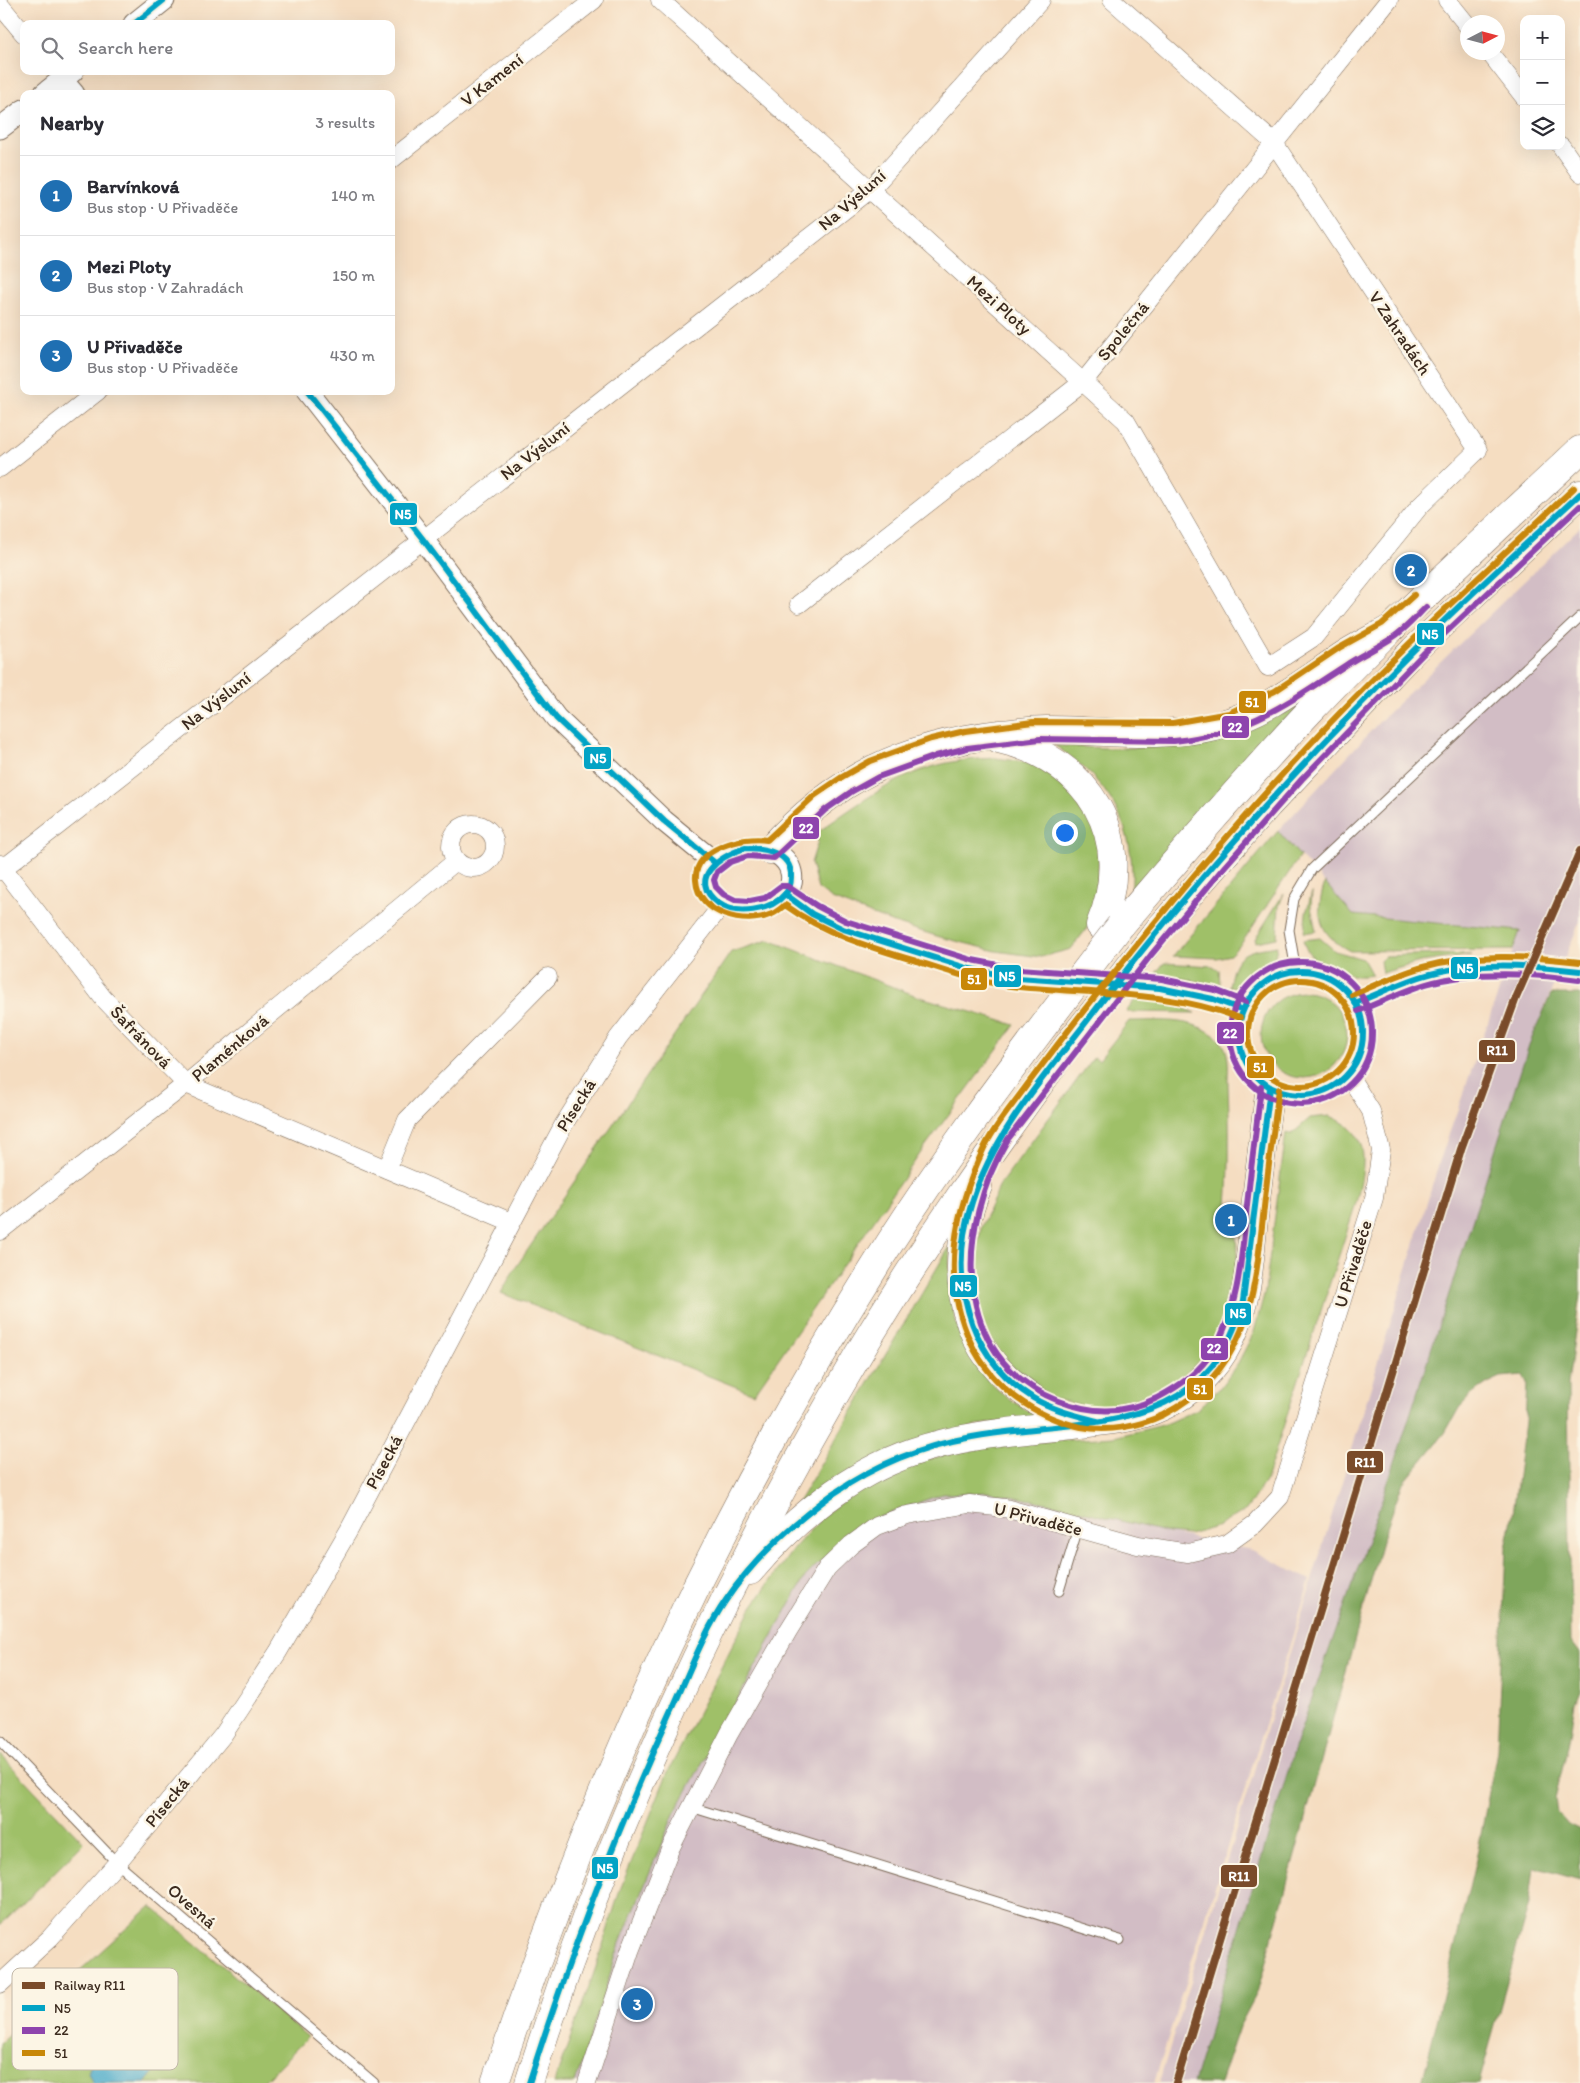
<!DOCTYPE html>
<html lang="en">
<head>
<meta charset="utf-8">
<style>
  body { margin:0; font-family:Itim,sans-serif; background:#f7f7f7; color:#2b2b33 }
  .controls { position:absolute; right:15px; top:15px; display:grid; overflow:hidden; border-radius:10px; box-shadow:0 5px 20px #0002 }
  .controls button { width:45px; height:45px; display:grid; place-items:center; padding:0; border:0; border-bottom:1px solid #e1e1e2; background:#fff; color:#2b2b33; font:25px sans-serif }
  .compass { position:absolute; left:1460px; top:15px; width:45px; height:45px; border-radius:50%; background:#fff; box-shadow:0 5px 20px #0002; rotate:84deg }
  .you { position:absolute; left:1064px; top:832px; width:18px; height:18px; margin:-12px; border:4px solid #fff; border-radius:50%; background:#1a73e8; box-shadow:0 0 0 8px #1a73e833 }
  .badge { display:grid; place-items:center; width:32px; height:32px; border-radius:50%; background:#1f6fb2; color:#fff; font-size:16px; font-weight:700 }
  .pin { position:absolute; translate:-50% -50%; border:2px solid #fff; box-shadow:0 1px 5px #0006 }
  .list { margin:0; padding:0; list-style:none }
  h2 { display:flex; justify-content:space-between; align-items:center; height:65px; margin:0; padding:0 20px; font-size:21px }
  h2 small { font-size:16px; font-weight:400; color:#7c7c81 }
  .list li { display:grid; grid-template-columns:32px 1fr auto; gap:15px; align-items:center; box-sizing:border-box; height:80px; padding:0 20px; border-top:1px solid #e1e1e2 }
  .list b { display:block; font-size:19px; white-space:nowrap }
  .list p { margin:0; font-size:16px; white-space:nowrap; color:#7c7c81 }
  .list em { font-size:16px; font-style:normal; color:#7c7c81 }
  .icon { flex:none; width:28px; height:28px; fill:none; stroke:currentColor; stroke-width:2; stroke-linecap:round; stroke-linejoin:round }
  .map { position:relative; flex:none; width:1580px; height:2083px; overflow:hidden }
  .search { position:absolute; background:#fff; box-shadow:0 5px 20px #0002; left:20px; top:20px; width:375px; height:55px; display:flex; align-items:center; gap:12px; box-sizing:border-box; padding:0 18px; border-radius:10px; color:#7c7c81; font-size:19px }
  .panel { position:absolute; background:#fff; box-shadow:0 5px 20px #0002; left:20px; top:90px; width:375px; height:305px; border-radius:10px }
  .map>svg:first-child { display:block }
  .industrial { fill:#d2bdc5 }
  .green { fill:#9fc068; stroke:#6d7543 }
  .forest { fill:#7fa65c; stroke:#5d683d }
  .water { fill:#4cabcb; stroke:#446a74 }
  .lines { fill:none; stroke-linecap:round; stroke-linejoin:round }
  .service-casing { stroke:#7c6957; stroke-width:11 }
  .minor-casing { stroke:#7c6957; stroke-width:19 }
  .tertiary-casing { stroke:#7c6957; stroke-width:23 }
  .trunk-casing { stroke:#7c6957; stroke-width:29 }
  .service { stroke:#fff; stroke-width:9 }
  .minor { stroke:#fff; stroke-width:18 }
  .tertiary { stroke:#fff; stroke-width:21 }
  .trunk { stroke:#fff; stroke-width:28 }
  .trunk-bridge-casing { stroke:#7c6957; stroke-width:29; stroke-linecap:butt }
  .trunk-bridge { stroke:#fff; stroke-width:28 }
  .bus-1-casing { stroke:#fcf5e5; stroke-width:10 }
  .bus-2-casing { stroke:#fcf5e5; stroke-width:10 }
  .bus-3-casing { stroke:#fcf5e5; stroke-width:10 }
  .bus-1 { stroke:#03a3c5; stroke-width:6 }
  .bus-2 { stroke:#8e44ad; stroke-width:6 }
  .bus-3 { stroke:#c88708; stroke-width:6 }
  .rail-1-casing { stroke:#fcf5e5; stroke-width:11 }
  .rail-1 { stroke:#7a4b2a; stroke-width:8 }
  .labels { text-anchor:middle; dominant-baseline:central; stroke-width:5; stroke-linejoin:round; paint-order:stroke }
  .street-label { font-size:18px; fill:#3b2a1e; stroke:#fcf5e5 }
  .key { fill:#fcf5e5; stroke:#c2b8a9; stroke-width:1 }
  .key-label { font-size:14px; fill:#3b2a1e }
  .line-badge { stroke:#fcf5e5; stroke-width:2 }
  .badge-label { font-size:14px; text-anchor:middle; font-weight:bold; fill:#fff }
</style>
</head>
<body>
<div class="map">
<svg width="1580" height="2083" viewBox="0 0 1580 2083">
  <rect width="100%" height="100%" fill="#fcf5e5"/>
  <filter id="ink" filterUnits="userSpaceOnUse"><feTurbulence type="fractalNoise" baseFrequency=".02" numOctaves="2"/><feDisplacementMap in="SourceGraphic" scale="10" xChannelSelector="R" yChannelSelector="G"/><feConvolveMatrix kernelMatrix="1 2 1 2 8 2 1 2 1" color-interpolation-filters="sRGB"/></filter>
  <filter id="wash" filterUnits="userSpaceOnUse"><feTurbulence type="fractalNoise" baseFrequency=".0096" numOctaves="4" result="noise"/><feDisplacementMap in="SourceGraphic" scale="20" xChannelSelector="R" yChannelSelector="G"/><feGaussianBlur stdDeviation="1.12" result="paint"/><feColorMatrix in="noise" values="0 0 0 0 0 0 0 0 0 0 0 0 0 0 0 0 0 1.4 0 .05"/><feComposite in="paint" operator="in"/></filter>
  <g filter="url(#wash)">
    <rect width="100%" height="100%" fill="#f5ddc1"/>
    <!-- industrial -->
    <g class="industrial">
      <path d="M1580 527V921L1529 1045 1392 1471 1298 1738 1193 2083H1159L1440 1160 1520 931 1353 915 1278 831 1381 720Z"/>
      <path d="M965 1481 1169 1533 1252 1550 1310 1580 1154 2083H554L596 1967 812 1544Z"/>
    </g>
    <!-- green -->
    <g class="green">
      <path d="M1300 706 1131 895C1138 827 1109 781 1054 745 1147 753 1214 747 1300 706Z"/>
      <path d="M996 758 1032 763 1065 783 1101 836 1094 919 1071 949 1041 957 996 951 940 937 891 922 832 899 818 889 811 863 818 841 815 834C859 803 903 769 958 761 970 759 983 759 996 758Z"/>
      <path d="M1278 831 1300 856 1241 944 1230 955 1217 958 1173 956Z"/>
      <path d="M1325 883 1353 915 1520 931 1513 950 1350 951C1319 935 1314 915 1325 883Z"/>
      <path d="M1312 892 1311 907 1316 931 1304 933 1306 913Z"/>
      <path d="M1284 893 1279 906 1277 938 1256 942 1255 939Z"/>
      <path d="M1320 938 1335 951 1363 959 1372 975C1356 978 1349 975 1334 968 1318 960 1308 959 1303 940Z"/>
      <path d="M769 940 917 996 1015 1025 924 1148 754 1394 501 1293 514 1270 731 952Z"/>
      <path d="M1277 946C1274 972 1255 986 1229 988 1234 952 1244 951 1277 946Z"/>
      <path d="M1439 954 1472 955 1420 962 1382 973 1380 961 1385 956Z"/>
      <path d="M1164 963 1213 966 1219 970 1220 986 1156 973Z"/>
      <circle cx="1304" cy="1035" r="43"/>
      <path d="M1138 996 1164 1000 1195 1013 1126 1012Z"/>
      <path d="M1129 1021C1158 1021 1189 1017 1214 1035 1217 1037 1222 1042 1224 1046 1230 1056 1228 1072 1228 1084 1230 1132 1230 1181 1225 1229L1235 1230 1239 1263 1232 1306 1213 1351 1188 1377 1159 1396 1117 1408 1086 1406 1049 1398 996 1352 976 1313 972 1268 982 1225 1001 1183 1094 1057 1099 1060Z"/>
      <path d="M1330 1116C1373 1134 1365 1164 1356 1203L1266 1480 1246 1510 1219 1526 1189 1535 1169 1533 1058 1505 990 1492 942 1494 879 1517 831 1551 805 1577 674 1814 620 1943 575 2083H554L596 1967 620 1890 667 1774 752 1607 794 1548 825 1514 854 1493 920 1461 987 1445 1114 1437 1163 1425 1198 1409 1219 1389 1238 1363 1254 1332 1265 1291 1286 1133 1292 1134 1310 1118Z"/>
      <path d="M950 1246C946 1327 966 1380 1041 1418L976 1425 790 1516Z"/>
      <path d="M0 1754 84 1843 0 1926Z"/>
      <path d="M151 1906 308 2037 262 2083H0V2043Z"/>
    </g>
    <!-- forest -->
    <path class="forest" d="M1551 994H1580V1294L1568 1384 1571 1641 1580 1653V1691L1575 1704 1568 1746 1555 1798 1557 1811 1568 1824 1580 1830V1880L1534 1867 1530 1900 1479 2083H1422L1478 1850 1497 1750 1506 1548 1513 1514 1525 1422 1527 1383 1523 1375 1501 1377 1488 1383 1473 1393 1459 1408 1445 1433 1402 1485 1382 1541 1257 1993 1239 2027 1220 2083H1193L1298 1738 1392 1471 1529 1045Z"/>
    <!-- water -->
    <path class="water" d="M143 2015H167C177 2046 164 2060 145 2083H93L88 2073 92 2062 114 2054 129 2044 130 2026Z"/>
  </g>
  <g filter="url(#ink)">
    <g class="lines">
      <!-- service casing -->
      <g class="service-casing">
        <g id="service">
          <path d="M1296 971 1289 930 1294 899 1312 869 1580 617"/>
          <path d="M1059 1591 1078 1528"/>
          <path d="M0 1741 117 1863 374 2083"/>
          <path d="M691 1807 1120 1940"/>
        </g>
      </g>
      <!-- minor casing -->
      <g class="minor-casing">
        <g id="minor">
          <path d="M660 0 1126 421 1268 667 1314 637 1420 506 1478 450 1274 143 1112 0"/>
          <path d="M1447 0 1468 26"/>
          <path d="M0 5 24 34"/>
          <path d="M1489 52 1524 97"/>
          <path d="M1561 146 1580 173"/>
          <path d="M391 160 594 0"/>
          <path d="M0 468 98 391"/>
          <path d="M799 604 1084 381 1389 0"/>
          <circle cx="473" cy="846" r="22"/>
          <path d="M0 864 103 998 186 1084 511 1222"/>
          <path d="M0 871 871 189 1041 0"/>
          <path d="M387 1169 407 1120 548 977"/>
          <path d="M0 1231 186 1084 456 861"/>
          <path d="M0 1984 50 1938 117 1863 223 1735 278 1652 349 1530 564 1124 618 1038 722 905"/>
          <path d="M587 2083 630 1951 670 1849 729 1734 788 1631 827 1568 851 1545 877 1526 907 1515 969 1504 1005 1508 1138 1545 1188 1553 1227 1544 1255 1524 1280 1497 1374 1198 1381 1150 1371 1111 1348 1074"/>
        </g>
      </g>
      <!-- tertiary casing -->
      <g class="tertiary-casing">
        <g id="tertiary">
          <path d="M134 24 164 0"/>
          <path d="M62 80 74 94"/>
          <path d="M44 94 73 71"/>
          <path d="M0 128 24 110"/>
          <path d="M307 391 422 538 556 718 664 821 714 862"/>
          <path d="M745 848C798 842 811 899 757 909 701 921 684 860 745 848Z"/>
          <path d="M785 894 812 914 843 929 970 969 1018 978 1160 988 1213 999 1243 1010"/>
          <circle cx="1301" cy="1033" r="62"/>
          <path d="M1355 1003C1381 993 1407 979 1434 973 1473 964 1541 965 1580 971"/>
        </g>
      </g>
      <!-- trunk casing -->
      <g class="trunk-casing">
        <g id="trunk">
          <path d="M999 739C1089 759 1137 838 1100 925"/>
          <path d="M770 850C834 778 906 745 1000 734 1015 733 1031 730 1046 730 1100 730 1163 739 1215 726 1261 715 1300 685 1338 659 1355 647 1375 638 1393 627"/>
          <path d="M1120 926C1182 854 1243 782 1308 713 1394 621 1488 537 1580 450"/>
          <path d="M1161 927 1268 805 1414 650 1580 494"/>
          <path d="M978 1186C949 1258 954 1340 1020 1389 1039 1404 1061 1415 1085 1419"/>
          <path d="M750 1571C793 1520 849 1474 913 1452 965 1434 1019 1431 1073 1425 1103 1421 1134 1420 1161 1407 1190 1394 1216 1369 1230 1340 1248 1302 1250 1259 1254 1217 1259 1174 1264 1131 1270 1088"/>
          <path d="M495 2083C592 1787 723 1503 891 1241 945 1157 1004 1078 1064 999"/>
          <path d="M529 2083C609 1828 722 1585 858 1355 923 1246 996 1143 1071 1041"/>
        </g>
      </g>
      <!-- service -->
      <use href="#service" class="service"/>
      <!-- minor -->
      <use href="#minor" class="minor"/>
      <!-- tertiary -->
      <use href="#tertiary" class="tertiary"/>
      <!-- trunk -->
      <use href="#trunk" class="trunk"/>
      <!-- trunk-bridge casing -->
      <g class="trunk-bridge-casing">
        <g id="trunk-bridge">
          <path d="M1064 999 1120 926"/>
          <path d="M1071 1041 1161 927"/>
        </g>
      </g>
      <!-- trunk-bridge -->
      <use href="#trunk-bridge" class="trunk-bridge"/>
      <!-- bus-1 casing -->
      <g class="bus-1-casing">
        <g id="bus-1">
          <path d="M134 24 164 0"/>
          <path d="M307 391 422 538 556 718 664 821 714 862"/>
          <path d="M745 848C763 848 792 852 791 877 791 883 790 889 785 894 771 911 736 916 718 903 686 878 721 856 745 848Z"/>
          <path d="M785 894 812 914 843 929 970 969 1018 978 1160 988 1213 999 1243 1010"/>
          <circle cx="1301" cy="1033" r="62"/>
          <path d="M1355 1003C1378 994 1400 983 1423 976 1472 961 1529 965 1580 971"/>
          <path d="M1097 1421C1075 1415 1053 1410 1033 1398 966 1356 948 1275 972 1202 994 1133 1043 1078 1087 1021 1186 890 1297 767 1413 651 1467 597 1524 546 1580 494"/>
          <path d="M529 2083C569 1957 615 1834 670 1714 688 1676 702 1635 726 1600 754 1559 793 1523 833 1494 875 1465 921 1446 972 1437 1083 1417 1207 1440 1243 1301L1270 1088"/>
        </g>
      </g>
      <!-- bus-2 casing -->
      <g class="bus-2-casing">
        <g id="bus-2">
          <circle cx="1301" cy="1033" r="71"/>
          <path d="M1246 1002 1215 990 1162 979 1019 969 972 960 846 921 817 906 787 886H781L765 898 750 901 735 900 723 894 716 887 714 880 717 872 730 862 748 856 774 858 825 810 851 792 878 777 936 756 967 748 1040 739 1174 741C1248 733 1286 704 1346 665 1361 655 1377 648 1392 638 1405 630 1415 618 1426 607"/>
          <path d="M1358 1011C1381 1002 1403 991 1426 984 1474 970 1530 973 1579 980"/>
          <path d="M1261 1087C1257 1123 1252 1159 1248 1196 1242 1246 1241 1305 1214 1349 1200 1372 1180 1386 1157 1398 1125 1414 1092 1414 1059 1401 949 1358 956 1226 1008 1139L1151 955 1225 866 1302 779 1423 654 1580 506"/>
        </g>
      </g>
      <!-- bus-3 casing -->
      <g class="bus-3-casing">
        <g id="bus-3">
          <circle cx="1301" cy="1033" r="53"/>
          <path d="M1352 995C1375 985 1399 974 1423 967 1473 953 1529 956 1580 962"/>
          <path d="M1240 1018C1167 991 1096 994 1019 987 984 984 950 972 916 961 869 947 825 934 785 905 781 908 777 912 772 914 746 926 698 915 696 880 693 848 744 836 767 840L814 796 842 777 870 761 931 739 965 731 1033 722 1173 723 1229 713 1275 691 1339 648 1382 624 1414 595"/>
          <path d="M1279 1089C1274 1125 1269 1162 1265 1198 1255 1288 1253 1369 1163 1415 1138 1427 1108 1432 1081 1427 1034 1417 991 1386 971 1343 940 1278 955 1210 984 1148 995 1125 1012 1106 1027 1085 1054 1049 1081 1013 1110 978 1180 890 1253 804 1331 722 1409 641 1492 565 1574 488"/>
        </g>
      </g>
      <!-- bus-1 -->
      <use href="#bus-1" class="bus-1"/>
      <!-- bus-2 -->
      <use href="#bus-2" class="bus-2"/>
      <!-- bus-3 -->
      <use href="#bus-3" class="bus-3"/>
      <!-- rail-1 casing -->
      <g class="rail-1-casing">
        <path id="rail-1" d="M1176 2083 1461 1149 1516 998 1580 851"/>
      </g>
      <!-- rail-1 -->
      <use href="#rail-1" class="rail-1"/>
    </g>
  </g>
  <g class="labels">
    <!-- street labels -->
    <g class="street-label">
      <text transform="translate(492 80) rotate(-38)">V Kamení</text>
      <text transform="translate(852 200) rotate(-41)">Na Výsluní</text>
      <text transform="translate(999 305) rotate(42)">Mezi Ploty</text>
      <text transform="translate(1123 331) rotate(-51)">Společná</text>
      <text transform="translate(1400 333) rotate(56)">V Zahradách</text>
      <text transform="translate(535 451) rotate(-38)">Na Výsluní</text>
      <text transform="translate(216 701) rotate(-38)">Na Výsluní</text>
      <text transform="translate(141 1037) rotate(46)">Šafránová</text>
      <text transform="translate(230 1048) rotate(-40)">Plaménková</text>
      <text transform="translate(576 1105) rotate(-58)">Písecká</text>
      <text transform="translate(1353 1264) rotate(-73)">U Přivaděče</text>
      <text transform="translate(384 1462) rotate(-62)">Písecká</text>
      <text transform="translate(1038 1519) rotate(14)">U Přivaděče</text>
      <text transform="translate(167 1802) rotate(-51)">Písecká</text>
      <text transform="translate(192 1906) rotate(41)">Ovesná</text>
    </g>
  </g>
  <!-- legend -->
  <rect x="12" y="1968" width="166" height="102" rx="8" class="key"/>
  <rect x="22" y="1982" width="23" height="7" fill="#7a4b2a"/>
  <rect x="22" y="2005" width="23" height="6" fill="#03a3c5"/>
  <rect x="22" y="2027" width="23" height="7" fill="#8e44ad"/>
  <rect x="22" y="2050" width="23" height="6" fill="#c88708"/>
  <g class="key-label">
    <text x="54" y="1990">Railway R11</text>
    <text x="54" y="2013">N5</text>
    <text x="54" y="2035">22</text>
    <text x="54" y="2058">51</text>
  </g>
  <g class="line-badge">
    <rect x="389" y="502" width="29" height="24" rx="5" fill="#03a3c5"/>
    <rect x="1416" y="622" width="29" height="24" rx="5" fill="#03a3c5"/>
    <rect x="1238" y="690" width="29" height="24" rx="5" fill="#c88708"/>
    <rect x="1221" y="715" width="29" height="24" rx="5" fill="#8e44ad"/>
    <rect x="583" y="746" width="29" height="24" rx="5" fill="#03a3c5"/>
    <rect x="792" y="816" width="28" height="24" rx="5" fill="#8e44ad"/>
    <rect x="1450" y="956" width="29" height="24" rx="5" fill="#03a3c5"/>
    <rect x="993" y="964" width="29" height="24" rx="5" fill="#03a3c5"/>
    <rect x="960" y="967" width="28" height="24" rx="5" fill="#c88708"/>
    <rect x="1216" y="1021" width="29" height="24" rx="5" fill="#8e44ad"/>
    <rect x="1478" y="1039" width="38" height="24" rx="5" fill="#7a4b2a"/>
    <rect x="1246" y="1055" width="29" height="24" rx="5" fill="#c88708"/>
    <rect x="949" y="1274" width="29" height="24" rx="5" fill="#03a3c5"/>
    <rect x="1224" y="1302" width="28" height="24" rx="5" fill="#03a3c5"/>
    <rect x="1200" y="1337" width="29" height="24" rx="5" fill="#8e44ad"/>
    <rect x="1186" y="1377" width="28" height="24" rx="5" fill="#c88708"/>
    <rect x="1346" y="1450" width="38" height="24" rx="5" fill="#7a4b2a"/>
    <rect x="591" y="1856" width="28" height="24" rx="5" fill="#03a3c5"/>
    <rect x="1220" y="1864" width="38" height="24" rx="5" fill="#7a4b2a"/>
  </g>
  <g class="badge-label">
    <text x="403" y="519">N5</text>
    <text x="1430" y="639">N5</text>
    <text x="1252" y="707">51</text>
    <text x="1235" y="732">22</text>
    <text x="598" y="763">N5</text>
    <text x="806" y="833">22</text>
    <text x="1465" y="973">N5</text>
    <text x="1007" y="981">N5</text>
    <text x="974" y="984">51</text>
    <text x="1230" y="1038">22</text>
    <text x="1497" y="1055">R11</text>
    <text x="1260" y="1072">51</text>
    <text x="963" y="1291">N5</text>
    <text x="1238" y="1318">N5</text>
    <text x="1214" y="1353">22</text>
    <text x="1200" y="1394">51</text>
    <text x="1365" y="1467">R11</text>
    <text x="605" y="1873">N5</text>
    <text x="1239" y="1881">R11</text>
  </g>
</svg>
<div class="controls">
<button>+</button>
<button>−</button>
<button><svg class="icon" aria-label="layers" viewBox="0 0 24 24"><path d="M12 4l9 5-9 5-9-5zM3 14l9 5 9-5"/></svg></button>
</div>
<svg class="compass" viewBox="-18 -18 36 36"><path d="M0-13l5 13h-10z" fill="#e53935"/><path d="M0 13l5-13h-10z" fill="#7c7c81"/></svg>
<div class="you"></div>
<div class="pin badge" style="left:1231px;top:1220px">1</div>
<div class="pin badge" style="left:1411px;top:570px">2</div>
<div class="pin badge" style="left:637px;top:2004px">3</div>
<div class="search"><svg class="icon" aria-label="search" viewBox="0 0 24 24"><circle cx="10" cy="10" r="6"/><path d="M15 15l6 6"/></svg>Search here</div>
<section class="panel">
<h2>Nearby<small>3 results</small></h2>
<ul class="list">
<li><span class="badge">1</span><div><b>Barvínková</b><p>Bus stop · U Přivaděče</p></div><em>140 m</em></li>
<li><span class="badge">2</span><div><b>Mezi Ploty</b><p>Bus stop · V Zahradách</p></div><em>150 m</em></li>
<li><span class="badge">3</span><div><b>U Přivaděče</b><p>Bus stop · U Přivaděče</p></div><em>430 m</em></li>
</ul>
</section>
</div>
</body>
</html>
